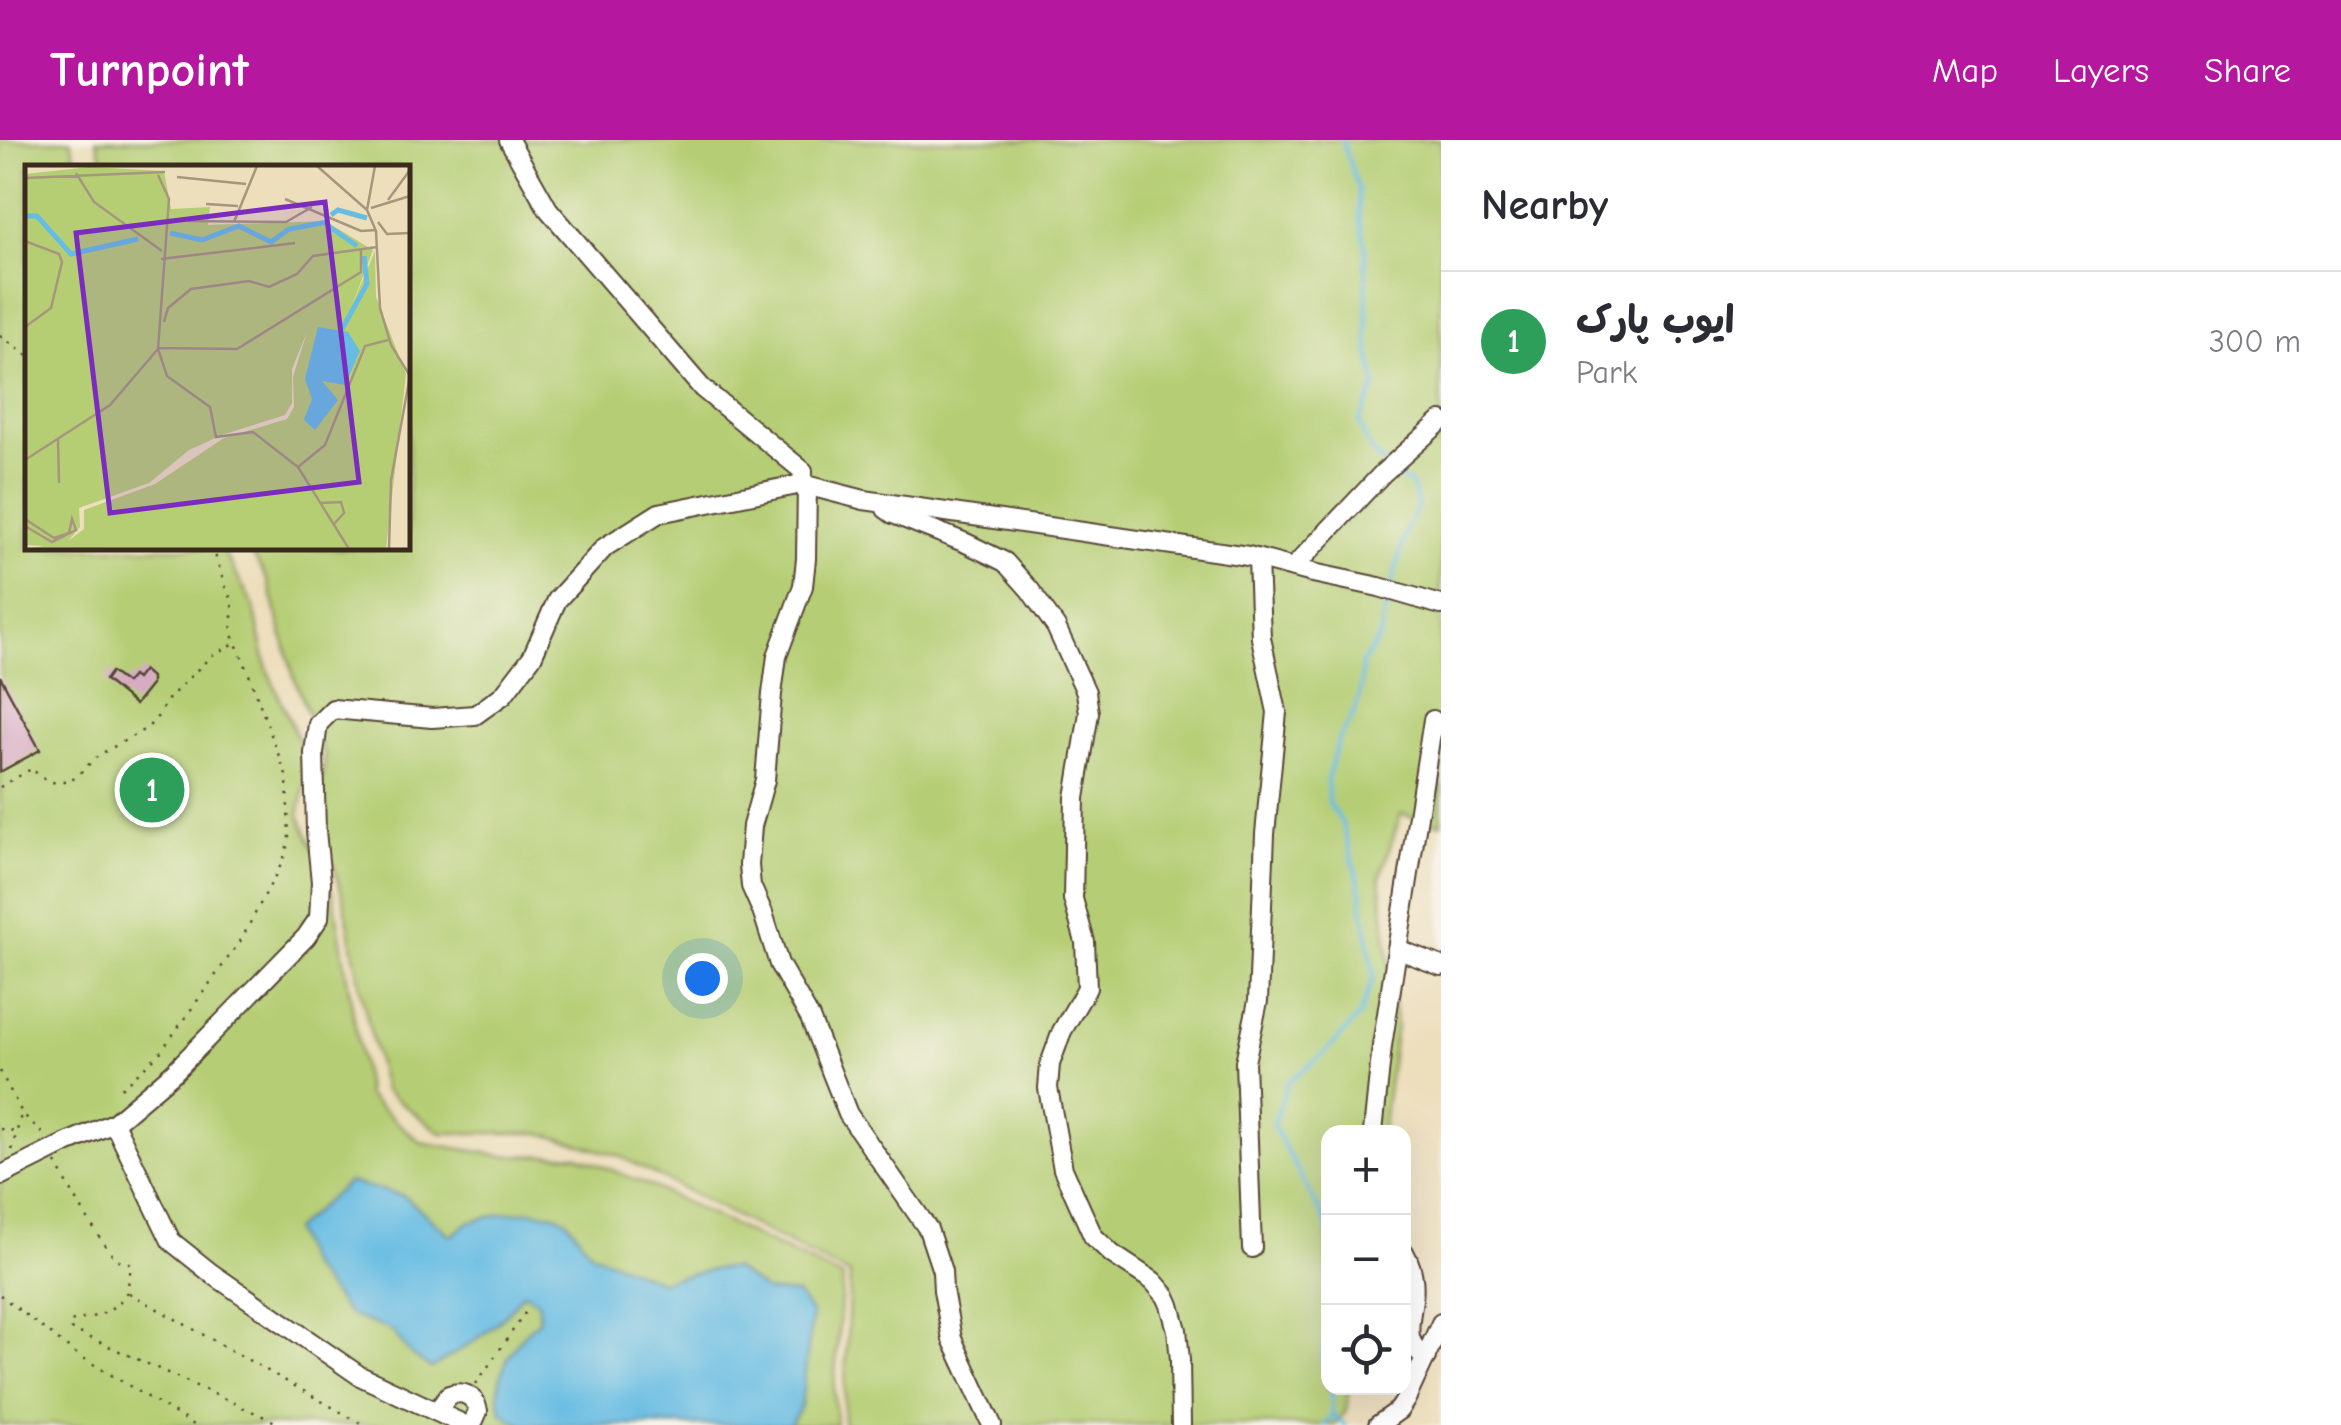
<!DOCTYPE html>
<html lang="en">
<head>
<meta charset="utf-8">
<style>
  body { margin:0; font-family:"Comic Neue","Playpen Sans Arabic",sans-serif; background:#f7f7f7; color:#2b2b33 }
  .controls { position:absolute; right:30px; bottom:30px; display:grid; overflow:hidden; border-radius:20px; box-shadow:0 10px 40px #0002 }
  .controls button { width:90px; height:90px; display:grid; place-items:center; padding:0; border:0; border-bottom:2px solid #e1e1e2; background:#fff; color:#2b2b33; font:50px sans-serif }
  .you { position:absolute; left:702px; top:838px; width:35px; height:35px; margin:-25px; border:8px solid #fff; border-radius:50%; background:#1a73e8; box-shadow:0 0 0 15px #1a73e833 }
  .badge { display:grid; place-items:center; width:65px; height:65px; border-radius:50%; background:#b5179e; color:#fff; font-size:32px; font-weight:700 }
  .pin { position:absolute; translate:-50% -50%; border:5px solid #fff; box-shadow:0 2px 10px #0006 }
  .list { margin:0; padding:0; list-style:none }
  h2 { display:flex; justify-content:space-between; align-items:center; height:130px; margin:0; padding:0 40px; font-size:42px }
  h2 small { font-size:32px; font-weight:400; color:#7c7c81 }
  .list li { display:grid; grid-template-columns:65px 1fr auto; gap:30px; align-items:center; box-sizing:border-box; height:140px; padding:0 40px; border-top:2px solid #e1e1e2 }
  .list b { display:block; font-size:38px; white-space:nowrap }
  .list p { margin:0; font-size:32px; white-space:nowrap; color:#7c7c81 }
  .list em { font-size:32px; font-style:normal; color:#7c7c81 }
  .icon { flex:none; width:55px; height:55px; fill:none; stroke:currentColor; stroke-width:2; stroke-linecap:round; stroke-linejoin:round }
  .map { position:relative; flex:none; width:1441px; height:1285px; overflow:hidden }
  header { display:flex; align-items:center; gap:60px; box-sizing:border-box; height:140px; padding:0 50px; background:#b5179e; color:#fff }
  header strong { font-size:48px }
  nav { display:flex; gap:55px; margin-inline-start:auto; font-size:35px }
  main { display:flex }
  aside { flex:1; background:#fff }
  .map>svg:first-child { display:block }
  .green { fill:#b5ce74; stroke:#787c49; stroke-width:2.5 }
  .water { fill:#66bce3; stroke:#507380; stroke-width:2.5 }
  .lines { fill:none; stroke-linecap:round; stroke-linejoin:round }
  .stream { stroke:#66bce3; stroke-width:4 }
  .building { fill:#d8aac5 }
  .minor-casing { stroke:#564536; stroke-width:22 }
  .path { stroke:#564536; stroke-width:2.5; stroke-dasharray:2.5 8; stroke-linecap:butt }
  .minor { stroke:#fff; stroke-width:18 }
  .inset-river { fill:none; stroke:#66bce3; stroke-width:5 }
  .inset-road { fill:none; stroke:#a6967d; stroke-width:2.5 }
  .view { fill:#7b2cbf; fill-opacity:0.15; stroke:#7b2cbf; stroke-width:5 }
  .inset-edge { fill:none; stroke:#3b2a1e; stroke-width:5 }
</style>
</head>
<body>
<header>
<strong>Turnpoint</strong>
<nav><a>Map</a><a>Layers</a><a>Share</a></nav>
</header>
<main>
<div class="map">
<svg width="1441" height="1285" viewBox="0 0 1441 1285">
  <rect width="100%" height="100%" fill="#f7f3e8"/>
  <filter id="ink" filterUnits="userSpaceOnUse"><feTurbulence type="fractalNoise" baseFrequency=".01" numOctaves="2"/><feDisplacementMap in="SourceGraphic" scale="20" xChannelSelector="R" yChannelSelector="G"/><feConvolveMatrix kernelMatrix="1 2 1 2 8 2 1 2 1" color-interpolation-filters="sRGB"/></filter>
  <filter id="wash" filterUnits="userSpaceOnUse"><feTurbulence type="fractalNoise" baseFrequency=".0048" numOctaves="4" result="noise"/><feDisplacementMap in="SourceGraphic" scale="40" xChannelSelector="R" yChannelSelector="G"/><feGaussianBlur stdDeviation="2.25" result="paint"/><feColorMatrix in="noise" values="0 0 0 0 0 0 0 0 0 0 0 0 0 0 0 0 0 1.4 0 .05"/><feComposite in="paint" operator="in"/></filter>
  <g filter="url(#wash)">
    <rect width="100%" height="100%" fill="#eddebc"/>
    <!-- green -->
    <g class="green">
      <path d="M0 0H71L77 27 28 28V408H222L254 467 267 529 309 624 299 675 333 753 367 956 420 1002 504 1016 576 1015 653 1047 843 1138 834 1247 836 1285H0Z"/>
      <path d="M96 0H1441V684L1401 674 1380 737 1396 885 1382 992H1328V1248H1349L1346 1271 1335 1285H843L850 1135 617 1015 540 993H441L384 950 360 847 344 760 318 676 325 617 293 534 268 441 249 408H408V28L105 27Z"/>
    </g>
    <!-- water -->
    <path class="water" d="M348 1042 404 1056 451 1096 469 1082 501 1074 530 1071 555 1074 567 1080 591 1113 660 1141 715 1129 733 1128 766 1151 797 1154 812 1174 801 1266 790 1285H522L502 1273C501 1266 498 1257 499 1249 500 1225 519 1194 539 1181L538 1161 523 1153C499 1189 467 1206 431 1228L412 1216 391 1190 349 1175 308 1125 293 1090Z"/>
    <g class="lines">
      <!-- stream -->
      <g class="stream">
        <path d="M1342 0 1358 48 1360 83 1365 104 1368 202 1376 246 1359 282 1369 307 1384 324"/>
        <path d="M1392 444 1405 393 1418 366 1411 344 1393 335"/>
        <path d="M1328 1092V1086L1273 986 1288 942 1324 914 1360 875 1374 835 1359 743 1342 683 1329 664 1327 639 1338 601 1355 572 1361 549 1362 523 1379 499 1388 458"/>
        <path d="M1328 1184 1322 1218 1328 1237"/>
        <path d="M1332 1248V1276L1345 1285"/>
        <path d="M1324 1285 1332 1276"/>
      </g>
    </g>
    <g id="blocks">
      <!-- building -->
      <g class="building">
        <path d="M143 530 151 537V545L135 565 105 540 111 532 126 543 132 536 136 539Z"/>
        <path d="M0 536 40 610 0 632Z"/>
      </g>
    </g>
  </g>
  <g filter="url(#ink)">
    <use href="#blocks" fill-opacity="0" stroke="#564536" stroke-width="2.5"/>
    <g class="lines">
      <!-- minor casing -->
      <g class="minor-casing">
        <g id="minor">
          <path d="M509 0 548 69 702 248 803 331 802 344"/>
          <path d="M807 345 806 419 803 446 777 516 772 554 765 640 752 686 749 725 751 746 763 773 779 824 810 878 848 974 928 1089 942 1131 943 1150 952 1199 992 1285"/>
          <path d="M886 369 893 374 966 403 1005 422 1030 450 1056 487 1086 552 1089 573 1075 658 1073 759 1085 802 1087 848 1062 891 1050 924 1048 948 1063 1029 1093 1096 1112 1114 1153 1141 1166 1156 1170 1165 1177 1190 1180 1220 1181 1285"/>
          <path d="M1293 428 1383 333 1441 281"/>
          <path d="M1397 809 1441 826"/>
          <path d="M114 983 171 1101 211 1133 360 1236 465 1285"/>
          <path d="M1373 992 1382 906 1433 580"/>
          <path d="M0 1036 64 1004 114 983 174 932 306 797 319 778 321 742 316 691 314 613 318 584 333 569 432 578 475 575 503 555 532 517 557 460 605 407 659 373 802 344 864 360 1248 416 1313 433 1379 447 1441 465"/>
          <path d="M1252 1108 1245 922 1258 861 1265 694 1277 572 1261 498 1258 419"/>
          <path d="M1404 1112C1412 1126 1415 1143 1413 1159 1410 1183 1402 1203 1426 1217"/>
          <path d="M441 1273V1266L449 1255C464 1250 475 1256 478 1271L472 1285"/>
          <path d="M1378 1285 1399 1270 1406 1259 1441 1183"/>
        </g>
      </g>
      <!-- path -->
      <g class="path">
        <path d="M0 196 28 216"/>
        <path d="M0 647 33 628 38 636 48 641 57 643 71 641 99 615 147 588 156 579 169 558 211 516 233 504"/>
        <path d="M0 931 22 973 44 995"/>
        <path d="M121 948 159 914 241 800 283 721 289 700 287 638 244 521 231 493 233 461 226 449 213 408"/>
        <path d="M0 989 15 991"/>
        <path d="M12 1010 21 975"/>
        <path d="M56 1023C66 1041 105 1114 121 1122 124 1123 127 1123 130 1123L131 1126 127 1152 118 1164 100 1175 70 1182 71 1189 282 1285"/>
        <path d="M129 1153 364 1285"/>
        <path d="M0 1155 75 1213 194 1285"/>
        <path d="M476 1244 529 1167"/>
      </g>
      <!-- minor -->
      <use href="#minor" class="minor"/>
    </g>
  </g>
  <!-- overview -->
  <g transform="translate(25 25)">
    <rect width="385" height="385" fill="#eddebc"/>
    <path d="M65 2 139 6 146 44 185 42 183 60 300 56 348 85 326 143 350 86 351 132 381 209 361 384H0L19 381 0 380V9ZM282 167 268 212 269 242 262 254 199 273 130 319 59 345V364L43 376 55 362 54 343 124 318 164 285 197 270 260 250 267 238V204Z" fill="#b5ce74" fill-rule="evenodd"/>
    <path d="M293 162 323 167 335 186 320 220 297 216 313 235 290 265 279 255 287 234 280 214Z" fill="#66bce3"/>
    <path class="inset-river" d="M306 50 313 45 342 53M0 51H12L46 89 113 74M302 60 332 81M145 68 177 75 214 61 246 77 264 64 302 57M317 164 342 119 339 91"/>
    <path class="inset-road" d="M292 1 342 45M350 1 342 45 351 66 355 143 366 180 385 211 366 315 364 384M51 8 69 37 137 86M133 10 144 34 133 184 142 211 185 242 191 272 228 267 273 302 324 384M152 12 221 19M0 13 140 7M260 34 336 66 351 65M363 35 385 5M181 39 213 41M346 43 385 31M163 56 261 57 287 42M209 57 232 1M353 57 362 69 385 68M0 76 34 89 37 97 26 143 0 162M136 94 270 78M139 157 143 143 166 124 224 116 244 122 272 109 288 91 352 82M133 183 212 184 336 107V85M33 274 34 318M0 295 85 240 133 184M273 302 300 280 340 181 363 175M296 338 316 337 319 348 309 359M0 354 29 373 44 368 47 354 51 365 27 377 0 361M45 384H80"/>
    <path class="view" d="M300 37 334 317 85 348 51 68Z"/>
    <rect width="385" height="385" class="inset-edge"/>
  </g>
</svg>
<div class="controls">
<button>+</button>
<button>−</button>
<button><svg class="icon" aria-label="locate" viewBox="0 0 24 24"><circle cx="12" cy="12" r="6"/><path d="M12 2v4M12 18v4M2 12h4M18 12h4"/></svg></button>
</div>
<div class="you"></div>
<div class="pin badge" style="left:152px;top:650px;background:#2e9e5b">1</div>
</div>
<aside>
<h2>Nearby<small></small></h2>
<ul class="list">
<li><span class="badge" style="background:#2e9e5b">1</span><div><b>ایوب پارک</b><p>Park</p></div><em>300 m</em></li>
</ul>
</aside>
</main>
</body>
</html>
